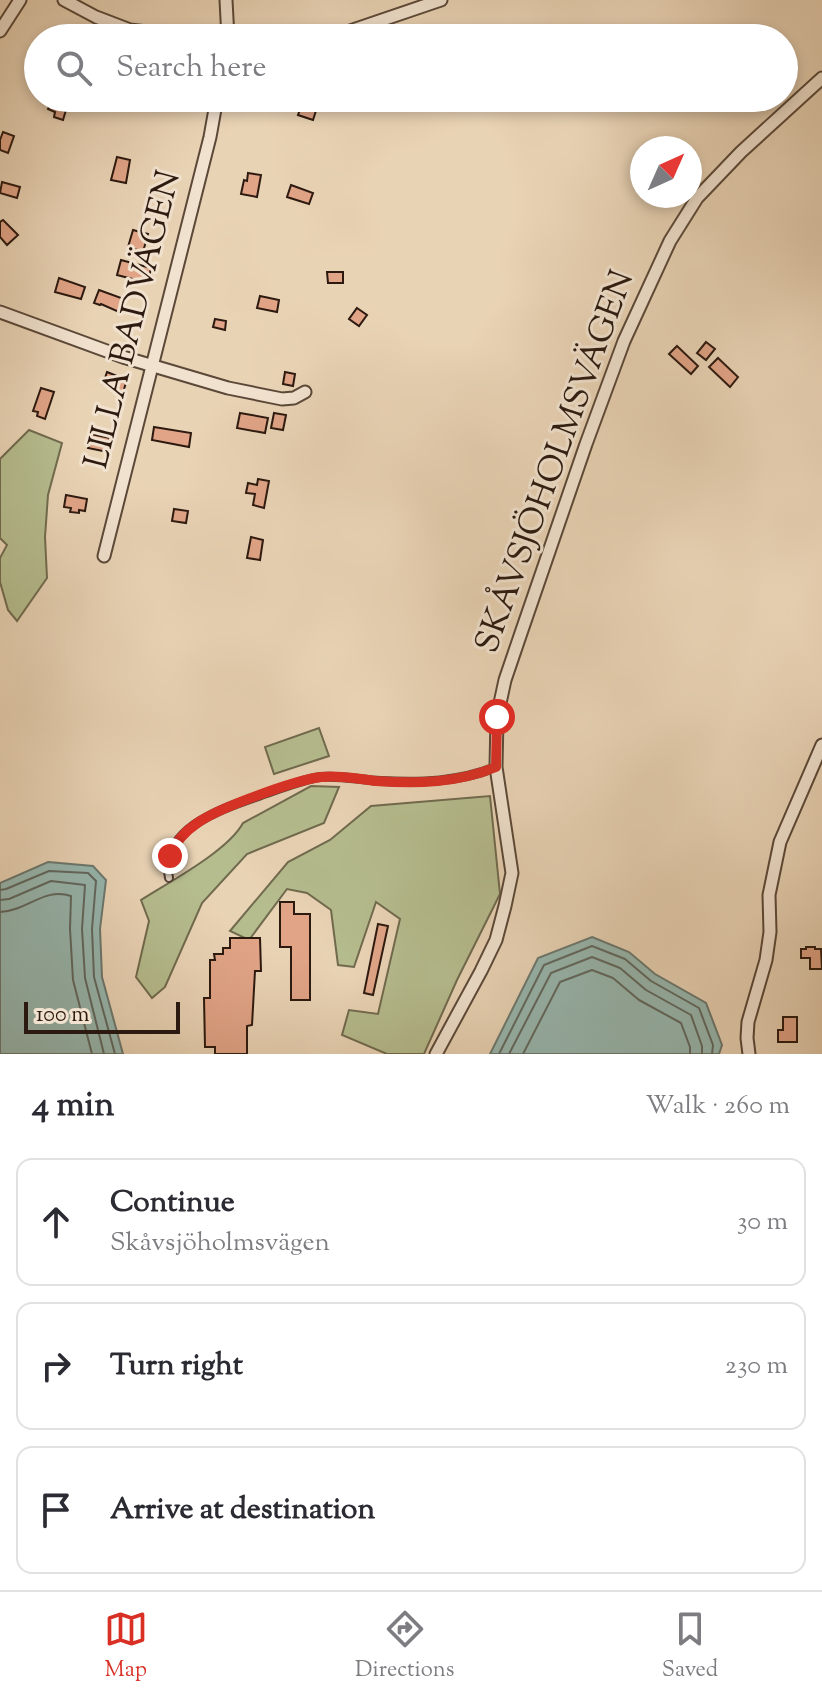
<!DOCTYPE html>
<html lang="en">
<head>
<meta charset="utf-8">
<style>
  body { margin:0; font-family:"Sorts Mill Goudy",serif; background:#f7f7f7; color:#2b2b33 }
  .compass { position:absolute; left:630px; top:136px; width:72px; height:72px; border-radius:50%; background:#fff; box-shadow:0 4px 12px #0003; rotate:45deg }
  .scale { position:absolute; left:24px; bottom:20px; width:156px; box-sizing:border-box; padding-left:8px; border:4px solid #2c190f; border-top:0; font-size:22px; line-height:28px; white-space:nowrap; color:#2c190f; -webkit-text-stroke:6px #f1e2cf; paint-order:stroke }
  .stop { position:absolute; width:24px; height:24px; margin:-18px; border:6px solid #d93025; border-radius:50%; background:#fff }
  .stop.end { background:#d93025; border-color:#fff; box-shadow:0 2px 8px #0008 }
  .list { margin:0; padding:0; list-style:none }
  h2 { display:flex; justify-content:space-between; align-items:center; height:104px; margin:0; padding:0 32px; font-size:34px }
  h2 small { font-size:26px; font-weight:400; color:#7c7c81 }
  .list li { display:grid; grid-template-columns:52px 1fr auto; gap:24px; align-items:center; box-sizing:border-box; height:128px; margin:0 16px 16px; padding:0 16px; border:2px solid #e1e1e2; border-radius:16px }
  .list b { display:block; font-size:30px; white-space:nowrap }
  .list p { margin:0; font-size:26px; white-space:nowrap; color:#7c7c81 }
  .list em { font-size:26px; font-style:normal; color:#7c7c81 }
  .icon { flex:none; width:44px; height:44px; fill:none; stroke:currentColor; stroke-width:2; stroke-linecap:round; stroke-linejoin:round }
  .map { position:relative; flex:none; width:822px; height:1054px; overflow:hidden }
  .search { position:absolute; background:#fff; box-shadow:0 4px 12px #0003; left:24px; right:24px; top:24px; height:88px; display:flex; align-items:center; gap:20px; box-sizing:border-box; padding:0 28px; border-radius:44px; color:#7c7c81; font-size:30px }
  .sheet { height:536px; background:#fff }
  nav { display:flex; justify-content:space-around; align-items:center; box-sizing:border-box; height:112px; border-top:2px solid #e1e1e2; background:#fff; font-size:22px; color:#7c7c81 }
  nav a { display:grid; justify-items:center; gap:4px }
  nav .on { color:#d93025 }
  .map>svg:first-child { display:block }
  .green { fill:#b5bc8e; stroke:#706a4e; stroke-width:2 }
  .water { fill:#97b7af; stroke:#6c786f; stroke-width:2 }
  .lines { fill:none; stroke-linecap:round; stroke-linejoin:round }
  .shore { stroke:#62685f; stroke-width:2 }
  .building { fill:#e1a487; stroke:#2c190f; stroke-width:2 }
  .lane-casing { stroke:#5b4838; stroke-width:10 }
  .street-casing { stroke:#5b4838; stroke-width:15 }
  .lane { stroke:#f1e2cf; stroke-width:6 }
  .street { stroke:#f1e2cf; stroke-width:11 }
  .route { stroke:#d93025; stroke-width:10 }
  .labels { text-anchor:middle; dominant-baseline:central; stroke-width:6; stroke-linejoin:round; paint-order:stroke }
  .street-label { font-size:34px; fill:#2c190f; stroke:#f1e2cf }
</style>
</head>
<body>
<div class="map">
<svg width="822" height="1054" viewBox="0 0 822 1054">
  <rect width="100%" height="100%" fill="#e9d3b5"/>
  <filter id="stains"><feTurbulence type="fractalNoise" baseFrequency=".0025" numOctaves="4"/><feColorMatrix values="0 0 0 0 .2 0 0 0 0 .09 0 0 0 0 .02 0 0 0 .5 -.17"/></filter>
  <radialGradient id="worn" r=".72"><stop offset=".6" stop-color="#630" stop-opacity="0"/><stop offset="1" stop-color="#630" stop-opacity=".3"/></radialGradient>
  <!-- green -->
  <g class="green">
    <path d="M29 430 62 443 48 495 45 537 47 578 17 621 8 610 0 582V558L7 545 0 538V459Z"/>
    <path d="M319 728 329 756 274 774 265 747Z"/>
    <path d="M311 786 339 787 324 823 247 854 202 903 165 987 152 998 136 977 149 921 141 900C169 882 228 851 243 823Z"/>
    <path d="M490 796 500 894 457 980 424 1054H387L342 1035 349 1010 378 1014 400 919 376 902 354 967 338 965 331 910 307 893 287 889 249 940 230 931 288 862 330 840 371 806Z"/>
  </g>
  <!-- water -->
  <g class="water">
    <path d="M48 862 93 866 106 880 100 929 102 977 123 1054H0V883Z"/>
    <path d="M592 937 629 952 655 974 706 1003 722 1045 719 1054H490L538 958Z"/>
  </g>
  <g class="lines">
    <!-- shore -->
    <g class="shore">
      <path d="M0 890 6 889 49 871 88 873 96 881 92 929 94 977 115 1054"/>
      <path d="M0 900 9 899 51 881 85 885 82 929 85 978 104 1054"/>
      <path d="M0 912C27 911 44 887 71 896L70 929 73 980 92 1054"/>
      <path d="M499 1054 544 965 592 946 625 959 651 981 699 1008 713 1045 712 1054"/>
      <path d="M509 1054 551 973 592 957 620 968 646 990 691 1015 702 1046V1054"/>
      <path d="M523 1054 560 982 592 970 613 978 639 1000 681 1023 690 1047V1054"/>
    </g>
  </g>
  <!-- building -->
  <g class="building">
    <path d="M55 98 73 100 69 111 66 110 63 120 54 117 55 112 48 109 51 103 53 104Z"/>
    <path d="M244 98H265L263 108 243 104Z"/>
    <path d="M304 98H320L313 120 298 115Z"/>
    <path d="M3 132 14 136 8 153 0 150V140Z"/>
    <path d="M117 157 130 160 126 183 111 180Z"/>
    <path d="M248 173 261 175 257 197 241 194 244 180 247 181Z"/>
    <path d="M2 182 20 187 17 198 0 193Z"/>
    <path d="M291 185 313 193 309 204 287 197Z"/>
    <path d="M3 220 18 235 7 245 0 237V222Z"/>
    <path d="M133 230 148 234 143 252 128 247Z"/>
    <path d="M121 260 151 268 148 283 117 275Z"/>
    <path d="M327 272H343V283H328Z"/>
    <path d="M59 278 85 287 81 299 55 292Z"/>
    <path d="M99 290 124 299 119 312 101 304 100 305 94 303Z"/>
    <path d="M260 296 279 300 277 312 257 308Z"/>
    <path d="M357 308 367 315 359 326 349 319Z"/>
    <path d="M215 319 226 321 225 330 213 327Z"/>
    <path d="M706 342 715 349 706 360 697 353Z"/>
    <path d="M677 346 698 366 691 374 669 354Z"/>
    <path d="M718 358 738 377 730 387 709 367Z"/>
    <path d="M107 372 127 380 123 392 103 384Z"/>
    <path d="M285 372 295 374 293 386 283 384Z"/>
    <path d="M41 388 54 392 45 419 37 416 38 412 33 411Z"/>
    <path d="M240 413 268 418 265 433 237 428Z"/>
    <path d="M274 413 286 415 283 430 271 428Z"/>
    <path d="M154 427 191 433 189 447 152 440Z"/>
    <path d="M91 434 110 438 108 452 88 448Z"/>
    <path d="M258 479 269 481 264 508 253 505 255 494 246 493 248 483 257 485Z"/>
    <path d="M66 495 87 499 85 511 79 510V513L70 512 71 508 64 507Z"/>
    <path d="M174 509 188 511 186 523 172 521Z"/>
    <path d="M251 537 263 540 260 560 247 558Z"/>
    <path d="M280 902H294V914H310V1000H291V947H280Z"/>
    <path d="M378 924 388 926 373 995 364 993Z"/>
    <path d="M230 938H260L261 971H255L252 1025 247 1026V1054H215V1047H205L204 998H210V960H215L214 954H223V948H230Z"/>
    <path d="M806 947H815V949H821L822 969H810V958H801V949H806Z"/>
    <path d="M783 1017H797V1042H778V1030H783Z"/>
  </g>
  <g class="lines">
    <!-- lane casing -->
    <g class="lane-casing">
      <path id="lane" d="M169 878C160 827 225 808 261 795 280 789 300 780 320 777 340 775 361 780 381 781 421 783 459 782 496 767"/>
    </g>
    <!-- street casing -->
    <g class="street-casing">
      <g id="street">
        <path d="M64 0 96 17 130 30 198 38"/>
        <path d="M226 0 228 38"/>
        <path d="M0 31 20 0"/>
        <path d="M318 38 344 33 441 0"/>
        <path d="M0 312 123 357 228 388 282 399 294 398 305 392"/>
        <path d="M104 556 210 137 217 98"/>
        <path d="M436 1054 481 971 496 940 505 906 512 873 496 767 497 717 505 680 521 633 586 444 624 341 670 241 697 198 741 152 822 78"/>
        <path d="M749 1054 747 1038 748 1022 766 960 770 932 769 895 780 842 822 745"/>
      </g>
    </g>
    <!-- lane -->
    <use href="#lane" class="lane"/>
    <!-- street -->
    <use href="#street" class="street"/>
  </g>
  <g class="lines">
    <!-- route -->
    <path class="route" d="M170 856C175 843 184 832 196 824 217 808 296 780 321 777 340 775 358 779 376 781 417 784 458 783 496 767L497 717"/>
  </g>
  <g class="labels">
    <!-- street labels -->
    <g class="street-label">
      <text transform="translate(134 320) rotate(-76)">LILLA BADVÄGEN</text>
      <text transform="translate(556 462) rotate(-70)">SKÅVSJÖHOLMSVÄGEN</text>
    </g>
  </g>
  <rect width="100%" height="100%" filter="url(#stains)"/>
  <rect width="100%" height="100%" fill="url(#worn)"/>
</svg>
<svg class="compass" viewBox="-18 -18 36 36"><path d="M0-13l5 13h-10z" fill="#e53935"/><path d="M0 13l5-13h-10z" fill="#7c7c81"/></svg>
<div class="scale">100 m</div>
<div class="stop" style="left:497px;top:717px"></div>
<div class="stop end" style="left:170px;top:856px"></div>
<div class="search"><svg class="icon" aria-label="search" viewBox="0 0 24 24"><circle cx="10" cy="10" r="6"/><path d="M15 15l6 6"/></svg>Search here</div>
</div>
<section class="sheet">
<h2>4 min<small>Walk · 260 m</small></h2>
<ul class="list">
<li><svg class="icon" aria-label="ahead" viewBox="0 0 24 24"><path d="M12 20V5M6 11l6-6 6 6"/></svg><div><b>Continue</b><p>Skåvsjöholmsvägen</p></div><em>30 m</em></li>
<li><svg class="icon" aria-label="right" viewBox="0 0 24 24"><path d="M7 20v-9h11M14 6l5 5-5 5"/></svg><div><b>Turn right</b></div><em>230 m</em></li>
<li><svg class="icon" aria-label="arrive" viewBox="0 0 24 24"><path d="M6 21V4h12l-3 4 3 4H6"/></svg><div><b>Arrive at destination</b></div></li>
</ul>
</section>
<nav>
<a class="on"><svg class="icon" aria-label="map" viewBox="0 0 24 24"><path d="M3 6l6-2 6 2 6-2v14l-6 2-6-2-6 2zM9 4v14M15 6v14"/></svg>Map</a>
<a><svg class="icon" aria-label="directions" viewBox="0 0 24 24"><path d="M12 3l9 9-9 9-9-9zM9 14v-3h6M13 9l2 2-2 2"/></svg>Directions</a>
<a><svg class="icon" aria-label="saved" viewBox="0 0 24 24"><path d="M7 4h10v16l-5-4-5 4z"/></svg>Saved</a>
</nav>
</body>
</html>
